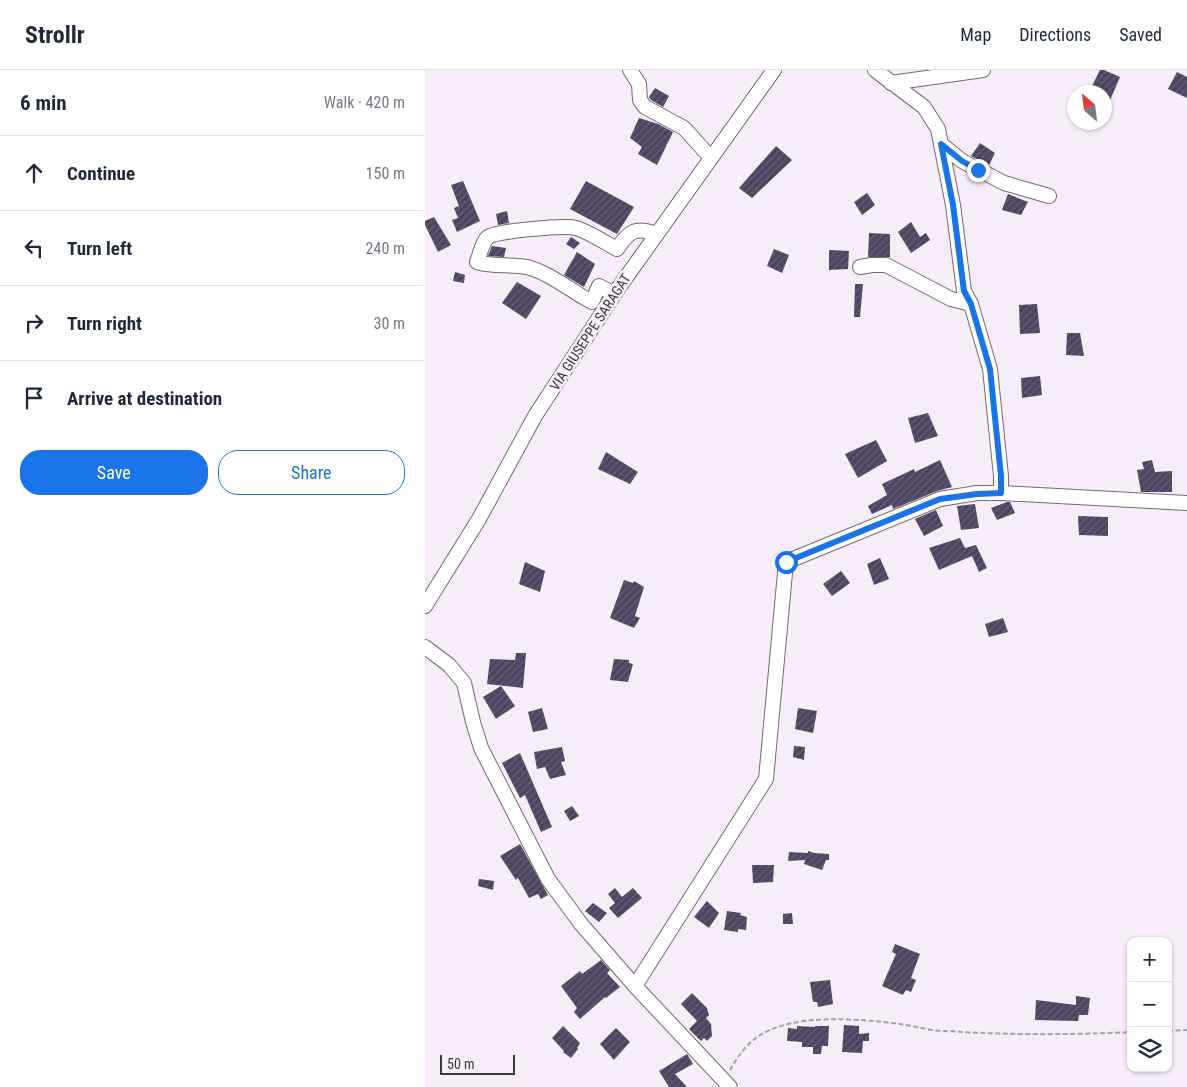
<!DOCTYPE html>
<html lang="en">
<head>
<meta charset="utf-8">
<style>
  body { margin:0; font-family:"Roboto Condensed",sans-serif; background:#f6f6f7; color:#1f2937 }
  .controls { position:absolute; right:15px; bottom:15px; display:grid; overflow:hidden; border-radius:10px; box-shadow:0 1px 4px #0004 }
  .controls button { width:45px; height:45px; display:grid; place-items:center; padding:0; border:0; border-bottom:1px solid #e0e1e3; background:#fff; color:#1f2937; font:25px sans-serif }
  .compass { position:absolute; left:642px; top:15px; width:45px; height:45px; border-radius:50%; background:#fff; box-shadow:0 1px 4px #0004; rotate:332deg }
  .scale { position:absolute; left:15px; bottom:12px; width:75px; box-sizing:border-box; padding-left:5px; border:2px solid #3c383c; border-top:0; font-size:14px; line-height:18px; white-space:nowrap; color:#3c383c; -webkit-text-stroke:4px #f6edf8; paint-order:stroke }
  .stop { position:absolute; width:15px; height:15px; margin:-11px; border:4px solid #1a73e8; border-radius:50%; background:#fff }
  .stop.end { background:#1a73e8; border-color:#fff; box-shadow:0 1px 5px #0008 }
  .list { margin:0; padding:0; list-style:none }
  h2 { display:flex; justify-content:space-between; align-items:center; height:65px; margin:0; padding:0 20px; font-size:21px }
  h2 small { font-size:16px; font-weight:400; color:#747a83 }
  .list li { display:grid; grid-template-columns:32px 1fr auto; gap:15px; align-items:center; box-sizing:border-box; height:75px; padding:0 20px; border-top:1px solid #e0e1e3 }
  .list b { display:block; font-size:19px; white-space:nowrap }
  .list em { font-size:16px; font-style:normal; color:#747a83 }
  .actions { display:flex; gap:10px; padding:15px 20px }
  .actions a { flex:1; padding:11px 0; border:1px solid #1a73e8; border-radius:20px; text-align:center; font-size:18px; color:#1a73e8 }
  .actions .main { background:#1a73e8; color:#fff }
  .icon { flex:none; width:28px; height:28px; fill:none; stroke:currentColor; stroke-width:2; stroke-linecap:round; stroke-linejoin:round }
  .map { position:relative; flex:none; width:762px; height:1017px; overflow:hidden }
  header { display:flex; align-items:center; gap:30px; box-sizing:border-box; height:70px; padding:0 25px; background:#fff; border-bottom:1px solid #e0e1e3 }
  header strong { font-size:24px }
  nav { display:flex; gap:28px; margin-inline-start:auto; font-size:18px }
  main { display:flex }
  aside { flex:1; background:#fff }
  .map>svg:first-child { display:block }
  .building { fill:url(#building-hatch) }
  .lines { fill:none; stroke-linecap:round; stroke-linejoin:round }
  .minor-casing { stroke:#716973; stroke-width:16 }
  .path { stroke:#a6a0a8; stroke-width:2; stroke-dasharray:5 2.5; stroke-linecap:butt }
  .minor { stroke:#fff; stroke-width:14 }
  .route { stroke:#1a73e8; stroke-width:6 }
  .labels { text-anchor:middle; dominant-baseline:central; stroke-width:5; stroke-linejoin:round; paint-order:stroke }
  .street-label { font-size:14px; fill:#3c383c; stroke:#f6edf8 }
</style>
</head>
<body>
<header>
<strong>Strollr</strong>
<nav><a>Map</a><a>Directions</a><a>Saved</a></nav>
</header>
<main>
<aside>
<h2>6 min<small>Walk · 420 m</small></h2>
<ul class="list">
<li><svg class="icon" aria-label="ahead" viewBox="0 0 24 24"><path d="M12 20V5M6 11l6-6 6 6"/></svg><div><b>Continue</b></div><em>150 m</em></li>
<li><svg class="icon" aria-label="left" viewBox="0 0 24 24"><path d="M17 20v-9H6M10 6l-5 5 5 5"/></svg><div><b>Turn left</b></div><em>240 m</em></li>
<li><svg class="icon" aria-label="right" viewBox="0 0 24 24"><path d="M7 20v-9h11M14 6l5 5-5 5"/></svg><div><b>Turn right</b></div><em>30 m</em></li>
<li><svg class="icon" aria-label="arrive" viewBox="0 0 24 24"><path d="M6 21V4h12l-3 4 3 4H6"/></svg><div><b>Arrive at destination</b></div></li>
</ul>
<div class="actions"><a class="main">Save</a><a>Share</a></div>
</aside>
<div class="map">
<svg width="762" height="1017" viewBox="0 0 762 1017">
  <defs>
    <pattern id="building-hatch" width="6" height="6" patternUnits="userSpaceOnUse" patternTransform="scale(1.25)"><rect width="6" height="6" fill="#4e4561"/><path d="M-1 1l2-2M0 6l6-6M5 7l2-2" fill="none" stroke="#665e75"/></pattern>
  </defs>
  <rect width="100%" height="100%" fill="#f6edf8"/>
  <!-- building -->
  <g class="building">
    <path d="M675 0H679L695 7 680 42V22H664Z"/>
    <path d="M752 2 762 7V28L743 19Z"/>
    <path d="M230 18 244 26 238 37 226 30 224 27Z"/>
    <path d="M214 48 233 54 248 62 232 95 213 84 217 77 205 68Z"/>
    <path d="M555 73 570 83 564 95 546 86Z"/>
    <path d="M351 76 367 90 327 128 314 118Z"/>
    <path d="M38 111 55 151 32 162 27 150 33 148 29 138 34 136 26 115Z"/>
    <path d="M161 111 209 137 192 164 145 139Z"/>
    <path d="M442 123 450 135 437 145 429 132Z"/>
    <path d="M583 124 603 132 596 145 577 140Z"/>
    <path d="M82 141 84 153 73 155 71 144Z"/>
    <path d="M9 147 26 175 13 182 0 155V151Z"/>
    <path d="M486 152 495 167 501 163 505 170 486 183 473 162Z"/>
    <path d="M444 163 465 164V187H443Z"/>
    <path d="M146 167 155 173 149 179 141 174Z"/>
    <path d="M67 176 81 178 79 187 63 186Z"/>
    <path d="M349 179 364 185 357 203 342 196Z"/>
    <path d="M404 180 424 181 423 199 404 200Z"/>
    <path d="M152 182 170 194 159 217 139 205Z"/>
    <path d="M30 202 40 205 39 213 28 211Z"/>
    <path d="M92 212 116 226 101 249 77 233Z"/>
    <path d="M430 214H438L435 247H429Z"/>
    <path d="M612 234 615 263 595 264 594 235Z"/>
    <path d="M642 263H655L659 286 641 285Z"/>
    <path d="M615 306 617 325 597 328 596 308Z"/>
    <path d="M503 343 513 366 490 373 483 348Z"/>
    <path d="M451 370 462 391 433 408 420 384Z"/>
    <path d="M181 382 213 402 205 414 173 399Z"/>
    <path d="M515 390 527 417 512 421 468 439 467 435 447 444 443 436 462 425 457 414 489 399 490 402Z"/>
    <path d="M727 390 730 402 747 401V422H716L712 400 719 399 717 392Z"/>
    <path d="M582 432H585L590 443 572 450 566 438Z"/>
    <path d="M550 434 554 458 536 460 532 436Z"/>
    <path d="M511 440 518 456 499 466 490 449Z"/>
    <path d="M653 446 683 447V466L654 465Z"/>
    <path d="M535 468 540 478 551 475 562 498 554 502 547 486 514 500 504 478Z"/>
    <path d="M455 488 464 509 449 515 442 494Z"/>
    <path d="M100 492 120 501 115 522 94 514Z"/>
    <path d="M416 501 425 513 407 526 398 514Z"/>
    <path d="M199 510 208 513 209 511 219 517 210 546 215 548 209 558 185 548Z"/>
    <path d="M578 548 583 562 564 567 560 554Z"/>
    <path d="M91 583H101L98 618 62 614 65 589 90 590Z"/>
    <path d="M189 589 204 590V593L208 594 203 612 185 610Z"/>
    <path d="M76 616 90 636 71 649 58 627Z"/>
    <path d="M117 638 123 659 108 662 103 642Z"/>
    <path d="M373 638 392 641 388 663 370 659Z"/>
    <path d="M369 676 380 677 379 690 368 687Z"/>
    <path d="M137 677 140 691 136 692 141 705 125 709 120 697 112 699 109 682Z"/>
    <path d="M95 683 127 757 116 762 100 725 95 728 77 693Z"/>
    <path d="M147 736 154 746 145 751 139 741Z"/>
    <path d="M95 774 123 825 116 829 113 824 104 828 93 808 91 810 75 786Z"/>
    <path d="M383 781 389 783 404 784V790H401L397 800 379 794 380 790 363 791 364 782 383 783Z"/>
    <path d="M327 795H349L348 812 328 813Z"/>
    <path d="M54 809 69 811 68 820 53 816Z"/>
    <path d="M190 818 197 827 208 818 217 828 193 848 184 838 190 833 183 824Z"/>
    <path d="M282 831 294 843 284 858 269 847Z"/>
    <path d="M168 833 182 843 174 852 160 841Z"/>
    <path d="M302 841 316 843 315 845 322 847 321 860 313 859V862L299 860Z"/>
    <path d="M367 843 368 854H358V844Z"/>
    <path d="M470 874 495 884 486 908 491 910 486 922 481 920 478 925 457 916 471 884 467 882Z"/>
    <path d="M176 890 185 900 182 903 195 917 181 928 180 927 155 949 149 942 152 938 136 916 155 901 157 904Z"/>
    <path d="M405 910 408 934 393 937 392 932H388L385 912Z"/>
    <path d="M267 923 282 938 284 945 281 948 286 954 287 966 282 971 279 968 276 971 264 959 272 951 256 934Z"/>
    <path d="M651 926 665 928 663 945H654L653 951 610 950 611 930 651 935Z"/>
    <path d="M419 955 434 956V964L444 963V971H438L437 983 417 982Z"/>
    <path d="M138 956 155 973 152 978 153 979 146 988 138 982 139 981 127 968Z"/>
    <path d="M372 956 390 957V956H404L403 976H397L396 984H388V977H377V972L362 971 363 958 372 959Z"/>
    <path d="M191 958 205 972 189 990 175 974Z"/>
    <path d="M262 984 268 994 250 1004 262 1017H244L234 1001Z"/>
  </g>
  <g class="lines">
    <!-- minor casing -->
    <g class="minor-casing">
      <g id="minor">
        <path d="M205 0 214 14 215 30 220 37 259 58 286 88"/>
        <path d="M450 0 499 37 513 59 528 135 539 221 546 234 565 299 576 406V423"/>
        <path d="M466 13 558 0"/>
        <path d="M516 74 537 91 579 113 624 126"/>
        <path d="M435 197 447 195H461L526 229 546 234"/>
        <path d="M189 224 174 216 167 232C146 221 125 203 102 197 85 194 68 197 52 192 55 185 57 172 63 167 70 161 140 155 151 158 162 161 181 173 192 179 204 161 211 156 231 164"/>
        <path d="M0 536 54 449 110 346 192 220 349 0"/>
        <path d="M0 577 24 595 39 613 48 652 56 678 123 809 156 854 210 916"/>
        <path d="M305 1017 210 916 341 709 361 492 515 429 552 423H576L762 433"/>
      </g>
    </g>
    <!-- path -->
    <g class="path">
      <path d="M743 961 762 960"/>
      <path d="M305 1000C312 988 320 976 331 968 366 942 435 949 475 954 490 956 505 961 520 961 583 965 643 965 706 962"/>
    </g>
    <!-- minor -->
    <use href="#minor" class="minor"/>
  </g>
  <g class="lines">
    <!-- route -->
    <path class="route" d="M361 492 515 429 552 424 576 423V406L565 299 546 234 539 221 528 135 516 74 537 91 553 100"/>
  </g>
  <g class="labels">
    <!-- street labels -->
    <g class="street-label">
      <text transform="translate(165 262) rotate(-57)">VIA GIUSEPPE SARAGAT</text>
    </g>
  </g>
</svg>
<div class="controls">
<button>+</button>
<button>−</button>
<button><svg class="icon" aria-label="layers" viewBox="0 0 24 24"><path d="M12 4l9 5-9 5-9-5zM3 14l9 5 9-5"/></svg></button>
</div>
<svg class="compass" viewBox="-18 -18 36 36"><path d="M0-13l5 13h-10z" fill="#e53935"/><path d="M0 13l5-13h-10z" fill="#747a83"/></svg>
<div class="scale">50 m</div>
<div class="stop" style="left:361px;top:492px"></div>
<div class="stop end" style="left:553px;top:100px"></div>
</div>
</main>
</body>
</html>
